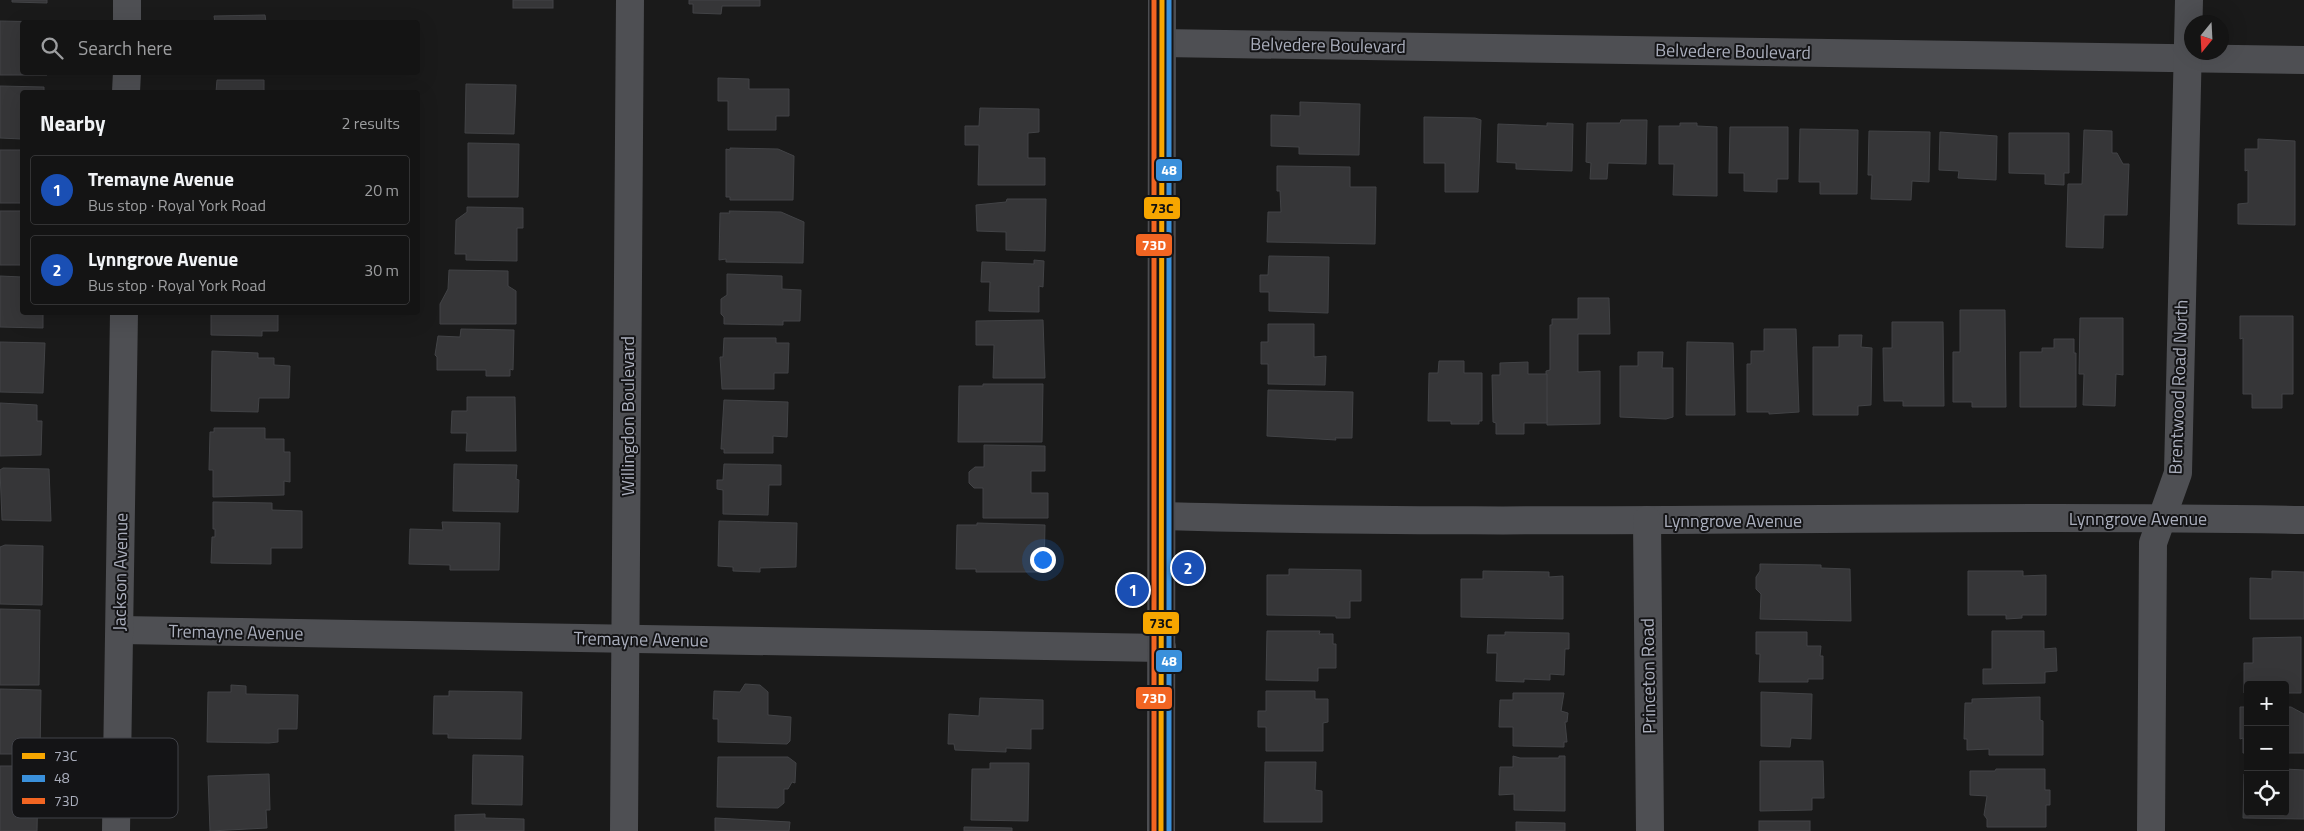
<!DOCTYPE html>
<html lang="en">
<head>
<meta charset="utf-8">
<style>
  body { margin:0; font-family:"Titillium Web",sans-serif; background:#212122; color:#f1f3f6 }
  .controls { position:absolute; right:15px; bottom:15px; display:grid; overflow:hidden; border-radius:5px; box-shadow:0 5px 20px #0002 }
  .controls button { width:45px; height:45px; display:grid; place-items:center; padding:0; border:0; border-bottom:1px solid #333334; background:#141414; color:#f1f3f6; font:25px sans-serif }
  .compass { position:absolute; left:2184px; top:15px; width:45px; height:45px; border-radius:50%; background:#141414; box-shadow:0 5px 20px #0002; rotate:198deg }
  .you { position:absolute; left:1042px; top:559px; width:18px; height:18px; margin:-12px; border:4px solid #fff; border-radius:50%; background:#1a73e8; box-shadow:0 0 0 8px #1a73e833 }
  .badge { display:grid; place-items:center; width:32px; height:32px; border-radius:50%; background:#2563eb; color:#fff; font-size:16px; font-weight:700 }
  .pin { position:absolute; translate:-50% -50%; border:2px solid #fff; box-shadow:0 1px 5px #0006 }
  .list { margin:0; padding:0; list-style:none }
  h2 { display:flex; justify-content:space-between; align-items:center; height:65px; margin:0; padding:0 20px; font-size:21px }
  h2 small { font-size:16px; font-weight:400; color:#9d9ea0 }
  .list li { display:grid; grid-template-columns:32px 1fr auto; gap:15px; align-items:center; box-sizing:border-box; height:70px; margin:0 10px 10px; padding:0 10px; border:1px solid #333334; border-radius:5px }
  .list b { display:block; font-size:19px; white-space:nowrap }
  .list p { margin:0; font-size:16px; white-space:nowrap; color:#9d9ea0 }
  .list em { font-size:16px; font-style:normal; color:#9d9ea0 }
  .icon { flex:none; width:28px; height:28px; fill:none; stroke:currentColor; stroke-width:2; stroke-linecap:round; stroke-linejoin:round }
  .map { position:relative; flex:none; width:2304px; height:831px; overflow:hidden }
  .search { position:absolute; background:#141414; box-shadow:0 5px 20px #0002; left:20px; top:20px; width:400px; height:55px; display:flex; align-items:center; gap:12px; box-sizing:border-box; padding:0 18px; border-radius:5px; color:#9d9ea0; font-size:19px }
  .panel { position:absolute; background:#141414; box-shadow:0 5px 20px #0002; left:20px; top:90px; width:400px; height:225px; border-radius:5px }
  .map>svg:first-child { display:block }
  .building { fill:#363638; stroke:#424346 }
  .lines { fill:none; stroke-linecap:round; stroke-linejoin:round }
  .minor { stroke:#4e4f53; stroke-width:28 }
  .secondary { stroke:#4c4d51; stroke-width:28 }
  .bus-1-casing { stroke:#141416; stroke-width:9 }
  .bus-2-casing { stroke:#141416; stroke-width:9 }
  .bus-3-casing { stroke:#141416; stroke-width:9 }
  .bus-1 { stroke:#f7a600; stroke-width:5 }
  .bus-2 { stroke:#3a90db; stroke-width:5 }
  .bus-3 { stroke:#f26522; stroke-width:5 }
  .labels { text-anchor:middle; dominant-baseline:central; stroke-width:4; stroke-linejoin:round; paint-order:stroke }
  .street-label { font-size:18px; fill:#aaaebc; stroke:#141416 }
  .key { fill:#141416; stroke:#414248; stroke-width:1 }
  .key-label { font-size:14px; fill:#aaaebc }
  .line-badge { stroke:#141416; stroke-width:2 }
  .badge-label { font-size:14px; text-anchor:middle; font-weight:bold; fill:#fff }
  .pale-badge-label { font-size:14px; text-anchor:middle; font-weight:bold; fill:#111 }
</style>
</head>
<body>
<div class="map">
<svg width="2304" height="831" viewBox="0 0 2304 831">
  <rect width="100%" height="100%" fill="#1a1a1a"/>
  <!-- building -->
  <g class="building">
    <path d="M12 0H47V3L12 2Z"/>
    <rect x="513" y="0" width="40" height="8"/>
    <path d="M689 0H760V6H722L721 14 693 13V4H689Z"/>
    <path d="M265 15 266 22H215L214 16Z"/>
    <path d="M0 21 47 22H22V72H47V75H0Z"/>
    <path d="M718 78 749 79V89H789V116H776V130H728V101H718Z"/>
    <path d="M217 80H264V92H216Z"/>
    <path d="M466 84 516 85 514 134 465 133Z"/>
    <path d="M0 86 44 87V92H22V139L0 138Z"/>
    <path d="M1300 102 1360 104 1359 155 1299 154V147L1271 146V115L1300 116Z"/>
    <path d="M980 108 1039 109V132L1028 133V158H1045V185H978L979 145H965V126H979Z"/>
    <path d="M1424 117 1475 118 1481 120 1478 192H1445V163H1424Z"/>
    <path d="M1621 120H1647L1646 164 1608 163 1607 179H1590L1591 163 1586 162 1587 123H1620Z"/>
    <path d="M1547 123 1573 124 1572 171 1516 169V163L1497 162 1498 124 1547 126Z"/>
    <path d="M1680 123H1697V126L1717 127V196L1673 195 1674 164H1659V126H1680Z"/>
    <path d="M1730 127H1788V179H1777V192L1744 191V173H1729Z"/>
    <path d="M1800 129 1858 130 1857 194H1820V182H1799Z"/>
    <path d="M2084 130 2112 131V153H2117L2123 164H2129L2127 215H2104L2103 248 2066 247 2068 184H2082Z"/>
    <path d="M1869 131 1930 132 1929 182 1912 181 1911 200 1871 199 1872 175H1868Z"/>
    <path d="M1940 132 1997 136 1996 180 1958 178 1959 171 1939 170Z"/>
    <path d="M2009 133H2069V173H2064V185L2045 184V174L2009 173Z"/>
    <path d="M2258 139 2295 141V225L2238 224V204L2248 203V170L2245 171V149H2258Z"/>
    <path d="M468 143 519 144 518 197H468Z"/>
    <path d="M730 148 778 149 794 156 793 200H730V197H726V149L730 150Z"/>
    <rect x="0" y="150" width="22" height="53"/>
    <path d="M1277 166 1350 167V187H1376L1375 244 1267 242 1268 212H1281L1280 191H1277Z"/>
    <path d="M1007 199H1046L1045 251 1006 250V232L977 231 976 205 1006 202Z"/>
    <path d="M467 207 523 208V228H517V261L466 260V254H455L456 220 467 212Z"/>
    <rect x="0" y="211" width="22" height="54"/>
    <path d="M729 211 781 212 804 222 803 263 726 262V259L719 260 720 213H730Z"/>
    <path d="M1269 256 1329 257 1328 313 1269 311V292H1260V275H1268Z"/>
    <path d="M1034 260 1044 261 1043 287 1039 286V312L989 311 990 282H981L982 262 1034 264Z"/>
    <path d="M449 270 508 271V286L516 291V324H440V304L448 289Z"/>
    <path d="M727 274 782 276V289L801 290 800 321H783V325L724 324V317L721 314V299L727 295Z"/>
    <path d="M0 276 22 277V312H43V328L0 327Z"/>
    <path d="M1578 298H1609L1610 334H1578V372L1600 371V424L1547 425 1546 371 1550 370V325H1552V319H1578Z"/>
    <path d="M1960 310H2005L2006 407H1972V402H1953V352H1960Z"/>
    <path d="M211 312H278V331H262V336L211 335Z"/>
    <path d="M2240 316H2293V394H2282V408H2252V394H2243V338L2240 339Z"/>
    <path d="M2080 318H2123V375L2116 374 2115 406 2083 405 2084 374H2079Z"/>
    <path d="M1043 320 1045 378H993L994 345H976V321Z"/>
    <path d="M1892 322H1943L1944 406H1903V401H1884L1883 348H1892Z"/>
    <path d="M1268 324H1314V357L1326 356 1325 385 1268 384V364H1261V342H1268Z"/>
    <path d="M461 329 514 330 513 370 510 369V376H486V370H437V357L435 355 438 336 460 337Z"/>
    <path d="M1764 329H1796L1799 412 1769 414V412H1747V364H1751V351H1764Z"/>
    <path d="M1839 335H1862L1861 347 1872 348 1871 405 1858 406V415H1813V347H1839Z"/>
    <path d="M724 338H776V343H789L788 373H774V389H722L720 357H723Z"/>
    <path d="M2054 339H2074V353H2076V407H2020V352H2042V348H2054Z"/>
    <path d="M0 342 45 343 43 393 0 392Z"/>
    <path d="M1687 342 1733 343 1735 415H1686Z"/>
    <path d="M212 351 258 353V358H274V365L290 366 289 398H259L258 412 211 411Z"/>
    <path d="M1638 352H1663L1662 368H1673V417L1666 419 1620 417V366H1638Z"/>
    <path d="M1439 361H1464V373H1482V421H1479V424H1451V421H1428L1429 373H1438Z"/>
    <path d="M1528 362V374H1547V423H1524V434H1496V423L1493 422 1492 375H1500V363Z"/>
    <path d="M983 384H1043L1042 442H958L959 386H983Z"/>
    <path d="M1268 390 1353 392 1352 438H1335L1336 440 1267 436Z"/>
    <path d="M467 397H515L516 451H466L467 433H451L452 411H467Z"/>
    <path d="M724 400 788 402 787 437 773 436V453H724V449H721Z"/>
    <path d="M0 403 37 405V421H42L41 455 0 456Z"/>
    <path d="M214 428H265V439H284V452H290V482L284 481V495L213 497V470H209L210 432H214Z"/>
    <path d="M984 445 1045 446V471H1031V493H1048V518H983V488H974L969 483V472L975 467H984Z"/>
    <path d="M454 464 517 465 516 479 519 480 518 512 453 511Z"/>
    <path d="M724 464 781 465V485H769L768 515 723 514V490L717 489V480H723Z"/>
    <path d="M3 468 49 469 51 521 2 520 0 470Z"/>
    <path d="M213 502 272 503V510L302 511V548H271V564L211 563 212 537H215V529H213Z"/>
    <path d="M719 521 797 523 796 567 760 568V572L733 571V567L718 566Z"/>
    <path d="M442 522 500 523 499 570H450V565L409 564 410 529 443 530Z"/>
    <path d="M977 523 1045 525 1044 572H976V569H956L957 525H977Z"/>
    <path d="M5 545 43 546 42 605 0 604V547Z"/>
    <path d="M1760 564 1821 565V568L1850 569 1851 621 1760 619 1761 594 1756 589V577L1760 571Z"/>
    <path d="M1289 569 1361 570V601H1350V618H1336V616L1267 615V575H1289Z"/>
    <path d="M1483 571 1549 572V577L1563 576V619L1461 617V579H1483Z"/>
    <path d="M1968 571H2023V576L2046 575V615H2022V618L2006 619V615H1968Z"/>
    <path d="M2272 571 2304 572V619H2250V578L2272 579Z"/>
    <path d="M0 609 40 610 39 685H0Z"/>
    <path d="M1267 631H1320L1319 634H1333V644H1336V668H1318V681L1266 680Z"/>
    <path d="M1992 631H2044V649L2056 648 2057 671 2045 672V683L1983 684V669H1992Z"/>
    <path d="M1505 632 1569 633V649H1565L1564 675 1550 674V680L1524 679V682L1496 681 1497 653H1487L1488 635H1505Z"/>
    <path d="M1756 632H1807V646H1821L1820 656H1823V679H1808V682H1759L1760 654H1756Z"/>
    <path d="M2301 637V693H2285V685H2248V693H2244V663H2253V638Z"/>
    <path d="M745 684 760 685 768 692V715L791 717 790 741 787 744 718 742V719H713L714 691 740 692Z"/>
    <path d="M231 685 246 686V694L298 695 297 729H278V742L269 743 207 742 208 692H231Z"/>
    <path d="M0 689 41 690 40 754H0Z"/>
    <path d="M449 691 522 692 521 739 448 738V734H433L434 696H449Z"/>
    <path d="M1266 691H1315V699H1328V722L1323 723V751H1266V727H1258V711H1266Z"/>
    <path d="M1761 692 1812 694 1811 739 1791 738 1790 747 1761 746Z"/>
    <path d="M1513 693H1564L1561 711 1568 713 1567 722H1565L1567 742H1564V747L1513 746V727H1499L1500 700H1513Z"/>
    <path d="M2040 697V720L2043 721V755H1989V749L1967 750V739H1964L1965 703H1972V699Z"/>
    <path d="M980 698 1043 700V729H1031V749L1006 748V752L955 750 954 744H948L949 714 979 716Z"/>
    <path d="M2240 707H2248V753H2243V738L2240 739Z"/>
    <path d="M2285 707H2291L2304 714V753H2285Z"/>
    <path d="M473 755 523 756 522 805 472 804Z"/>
    <path d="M1513 756 1520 758H1559V756H1565V811L1514 810V794L1499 795 1500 767H1513Z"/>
    <path d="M718 757H788L796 763 795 783 792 782 788 789H784V803L778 808 717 807Z"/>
    <path d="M1760 761H1823L1824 798H1812V810L1760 811Z"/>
    <path d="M1265 762H1316L1315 790 1322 791V822H1264Z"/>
    <path d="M990 763H1029L1028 821 971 820 972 769H990Z"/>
    <path d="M0 766H27V781H38L37 831H0Z"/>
    <path d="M1996 769H2045V790H2050V805H2046V827H1987V819L1984 815 1987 796 1970 795V771H1995Z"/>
    <path d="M2285 769 2304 770V819L2243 818 2244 774H2248V812H2285Z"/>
    <path d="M269 774 270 810H266L267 828 210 831 208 776Z"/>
    <path d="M485 814V818L524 819V831H455V815Z"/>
    <path d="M715 818 790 822 789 831H715Z"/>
    <rect x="1759" y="821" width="51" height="10"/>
    <path d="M1516 822 1565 823V831H1516Z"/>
    <path d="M964 827 1012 828V831H964Z"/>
  </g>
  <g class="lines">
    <!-- minor -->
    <g class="minor">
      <path d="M127 22V0"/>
      <path d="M1162 43 2304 60"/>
      <path d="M126 92 127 72"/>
      <path d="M1163 516C1543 527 1924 513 2304 520"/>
      <path d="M1647 520 1650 831"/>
      <path d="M120 630 1162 648"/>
      <path d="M116 831 124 312"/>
      <path d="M624 831 630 0"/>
      <path d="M2151 831 2153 543 2178 473 2189 0"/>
    </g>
    <!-- secondary -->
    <path class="secondary" d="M1161 831 1162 0"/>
    <!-- bus-1 casing -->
    <g class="bus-1-casing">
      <path id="bus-1" d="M1161 831 1162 0"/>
    </g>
    <!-- bus-2 casing -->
    <g class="bus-2-casing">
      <path id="bus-2" d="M1169 831V0"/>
    </g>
    <!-- bus-3 casing -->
    <g class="bus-3-casing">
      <path id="bus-3" d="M1154 831V0"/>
    </g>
    <!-- bus-1 -->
    <use href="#bus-1" class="bus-1"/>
    <!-- bus-2 -->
    <use href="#bus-2" class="bus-2"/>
    <!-- bus-3 -->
    <use href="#bus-3" class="bus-3"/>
  </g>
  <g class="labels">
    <!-- street labels -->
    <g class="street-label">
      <text transform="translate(1328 45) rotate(1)">Belvedere Boulevard</text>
      <text transform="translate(1733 51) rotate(1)">Belvedere Boulevard</text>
      <text transform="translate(2178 387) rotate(-88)">Brentwood Road North</text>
      <text transform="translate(627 416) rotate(-90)">Willingdon Boulevard</text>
      <text x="2138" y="518">Lynngrove Avenue</text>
      <text x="1733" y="520">Lynngrove Avenue</text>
      <text transform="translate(120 572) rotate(-89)">Jackson Avenue</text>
      <text transform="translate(236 632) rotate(1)">Tremayne Avenue</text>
      <text transform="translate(641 639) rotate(1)">Tremayne Avenue</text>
      <text transform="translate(1648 676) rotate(-91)">Princeton Road</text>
    </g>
  </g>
  <!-- legend -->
  <rect x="12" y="738" width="166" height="80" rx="8" class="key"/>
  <rect x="22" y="753" width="23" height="6" fill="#f7a600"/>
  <rect x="22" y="775" width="23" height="7" fill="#3a90db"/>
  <rect x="22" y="798" width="23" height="6" fill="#f26522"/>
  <g class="key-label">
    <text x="54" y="761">73C</text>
    <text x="54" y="783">48</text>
    <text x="54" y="806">73D</text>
  </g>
  <g class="line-badge">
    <rect x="1155" y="158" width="28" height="24" rx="5" fill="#3a90db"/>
    <rect x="1143" y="196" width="38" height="24" rx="5" fill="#f7a600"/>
    <rect x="1135" y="233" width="38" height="24" rx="5" fill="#f26522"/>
    <rect x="1142" y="611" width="38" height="24" rx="5" fill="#f7a600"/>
    <rect x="1155" y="649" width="28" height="24" rx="5" fill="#3a90db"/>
    <rect x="1135" y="686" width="38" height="24" rx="5" fill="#f26522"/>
  </g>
  <g class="badge-label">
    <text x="1169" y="175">48</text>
    <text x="1154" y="250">73D</text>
    <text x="1169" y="666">48</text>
    <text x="1154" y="703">73D</text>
  </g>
  <g class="pale-badge-label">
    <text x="1162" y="213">73C</text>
    <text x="1161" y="628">73C</text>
  </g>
</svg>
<div class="controls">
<button>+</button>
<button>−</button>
<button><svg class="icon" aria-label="locate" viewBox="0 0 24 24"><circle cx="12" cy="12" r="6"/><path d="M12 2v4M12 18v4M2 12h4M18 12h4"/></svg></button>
</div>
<svg class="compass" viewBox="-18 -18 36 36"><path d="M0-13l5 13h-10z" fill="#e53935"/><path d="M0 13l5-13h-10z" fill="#9d9ea0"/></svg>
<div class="you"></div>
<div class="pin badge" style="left:1133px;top:590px;background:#1a4fb4">1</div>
<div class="pin badge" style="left:1188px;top:568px;background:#1a4fb4">2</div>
<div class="search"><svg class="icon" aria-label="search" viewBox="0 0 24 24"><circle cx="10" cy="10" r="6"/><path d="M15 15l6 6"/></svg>Search here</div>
<section class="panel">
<h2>Nearby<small>2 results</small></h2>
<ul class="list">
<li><span class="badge" style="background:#1a4fb4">1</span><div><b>Tremayne Avenue</b><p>Bus stop · Royal York Road</p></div><em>20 m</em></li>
<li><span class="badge" style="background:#1a4fb4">2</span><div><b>Lynngrove Avenue</b><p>Bus stop · Royal York Road</p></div><em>30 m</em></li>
</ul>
</section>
</div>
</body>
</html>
